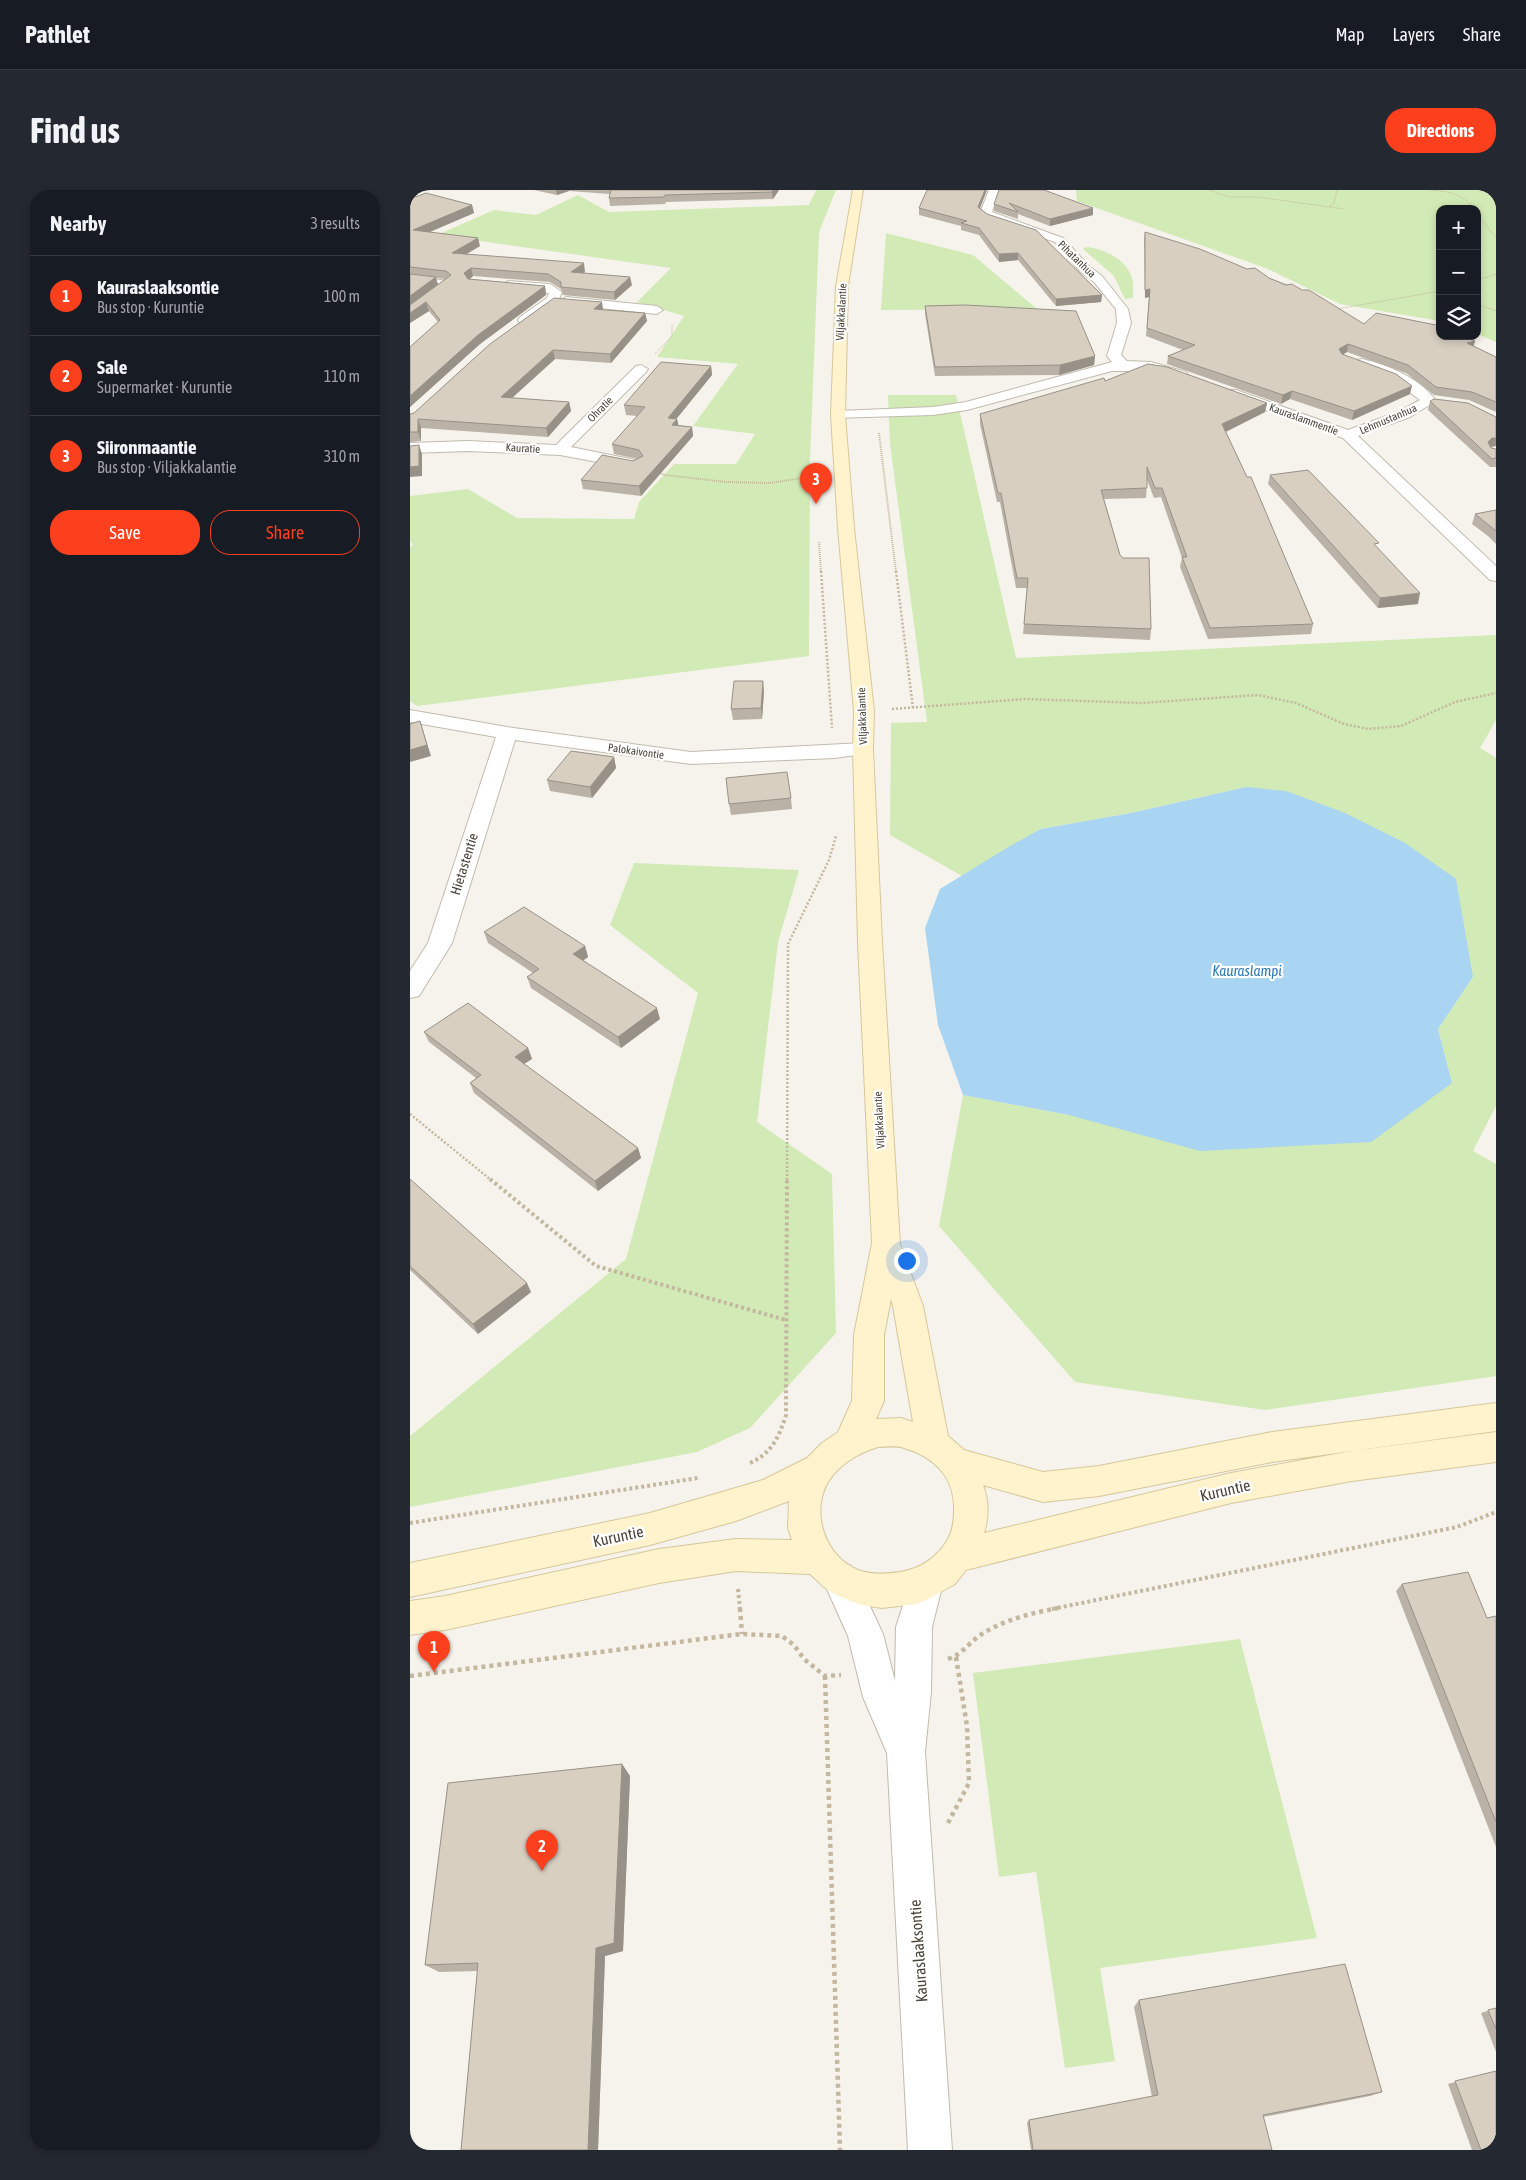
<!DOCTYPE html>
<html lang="en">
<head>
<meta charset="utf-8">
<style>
  body { margin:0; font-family:"Asap Condensed",sans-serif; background:#242831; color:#f1f3f6 }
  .controls { position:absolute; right:15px; top:15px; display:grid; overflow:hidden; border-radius:10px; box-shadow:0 2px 8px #0003 }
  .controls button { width:45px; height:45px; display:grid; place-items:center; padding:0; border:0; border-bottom:1px solid #363941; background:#171b24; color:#f1f3f6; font:25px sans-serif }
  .you { position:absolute; left:496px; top:1070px; width:18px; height:18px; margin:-12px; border:4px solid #fff; border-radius:50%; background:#1a73e8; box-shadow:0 0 0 8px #1a73e833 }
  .badge { display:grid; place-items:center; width:32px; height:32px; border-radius:50%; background:#fc3f1d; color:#fff; font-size:16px; font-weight:700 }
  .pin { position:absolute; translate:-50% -41px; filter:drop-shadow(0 1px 2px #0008) }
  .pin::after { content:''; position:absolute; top:26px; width:18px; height:15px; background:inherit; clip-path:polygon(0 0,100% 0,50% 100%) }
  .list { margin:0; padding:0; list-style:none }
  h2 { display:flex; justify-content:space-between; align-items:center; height:65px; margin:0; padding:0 20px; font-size:21px }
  h2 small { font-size:16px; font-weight:400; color:#9ea1a6 }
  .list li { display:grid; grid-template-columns:32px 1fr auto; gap:15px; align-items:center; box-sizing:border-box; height:80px; padding:0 20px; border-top:1px solid #363941 }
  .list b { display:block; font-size:19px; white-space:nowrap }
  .list p { margin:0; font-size:16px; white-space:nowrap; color:#9ea1a6 }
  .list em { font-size:16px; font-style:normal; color:#9ea1a6 }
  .actions { display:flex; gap:10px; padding:15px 20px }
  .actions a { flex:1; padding:11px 0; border:1px solid #fc3f1d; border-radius:20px; text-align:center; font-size:18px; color:#fc3f1d }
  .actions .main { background:#fc3f1d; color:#fff }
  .icon { flex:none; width:28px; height:28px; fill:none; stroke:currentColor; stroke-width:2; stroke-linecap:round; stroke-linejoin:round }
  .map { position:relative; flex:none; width:1086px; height:1960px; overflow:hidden; border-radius:20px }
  header { display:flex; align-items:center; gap:30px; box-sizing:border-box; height:70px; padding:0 25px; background:#171b24; border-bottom:1px solid #363941 }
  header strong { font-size:24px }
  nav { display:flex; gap:28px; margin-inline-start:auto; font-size:18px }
  .intro { display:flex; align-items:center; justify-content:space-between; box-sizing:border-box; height:120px; padding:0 30px }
  h1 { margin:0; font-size:35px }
  .button { padding:12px 22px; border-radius:20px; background:#fc3f1d; color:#fff; font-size:18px; font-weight:700 }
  main { display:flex; gap:30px; padding:0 30px }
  aside { flex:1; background:#171b24; border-radius:20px; box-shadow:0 2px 8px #0003 }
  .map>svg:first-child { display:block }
  .green { fill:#d2eab5 }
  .water { fill:#a9d4f2 }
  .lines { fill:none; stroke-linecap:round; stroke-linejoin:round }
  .lane-casing { stroke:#c2bbae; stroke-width:2 }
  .street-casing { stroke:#c2bbae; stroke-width:2 }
  .secondary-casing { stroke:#d6c79b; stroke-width:2 }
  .path-far4 { stroke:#c4b79f; stroke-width:1; stroke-dasharray:1 1; stroke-linecap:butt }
  .path-far3 { stroke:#c4b79f; stroke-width:2; stroke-dasharray:1 1; stroke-linecap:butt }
  .path-far2 { stroke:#c4b79f; stroke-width:2.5; stroke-dasharray:2 2; stroke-linecap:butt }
  .path-far1 { stroke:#c4b79f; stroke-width:4; stroke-dasharray:3 3; stroke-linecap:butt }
  .path { stroke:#c4b79f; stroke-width:4.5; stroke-dasharray:4 4; stroke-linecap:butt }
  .lane { fill:#fff; fill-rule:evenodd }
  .street { fill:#fff; fill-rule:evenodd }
  .secondary { fill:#fff3cd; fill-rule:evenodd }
  .wall { fill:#bab2a6; fill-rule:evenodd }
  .shaded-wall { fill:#979187 }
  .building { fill:#d8cfc1; stroke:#979187 }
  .labels { text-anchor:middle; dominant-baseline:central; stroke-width:4.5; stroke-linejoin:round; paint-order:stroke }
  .far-street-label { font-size:11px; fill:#4b4439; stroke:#fff }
  .street-label { font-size:14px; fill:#4b4439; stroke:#fff }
  .water-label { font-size:15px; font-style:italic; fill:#2e7ab2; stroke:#fff }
  .near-street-label { font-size:16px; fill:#4b4439; stroke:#fff }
</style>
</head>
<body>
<header>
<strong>Pathlet</strong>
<nav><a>Map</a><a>Layers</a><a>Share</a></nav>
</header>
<div class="intro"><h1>Find us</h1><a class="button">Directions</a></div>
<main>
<aside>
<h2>Nearby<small>3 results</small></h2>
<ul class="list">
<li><span class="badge">1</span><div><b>Kauraslaaksontie</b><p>Bus stop · Kuruntie</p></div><em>100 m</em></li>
<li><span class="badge">2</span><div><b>Sale</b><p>Supermarket · Kuruntie</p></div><em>110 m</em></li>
<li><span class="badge">3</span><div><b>Siironmaantie</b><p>Bus stop · Viljakkalantie</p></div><em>310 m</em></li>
</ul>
<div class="actions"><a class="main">Save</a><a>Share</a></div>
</aside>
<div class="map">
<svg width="1086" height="1960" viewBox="0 0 1086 1960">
  <rect width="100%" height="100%" fill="#f6f3ec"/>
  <!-- green -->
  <g class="green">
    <path d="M406 0H426L409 42 400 270 399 466 7 516 0 511V357L3 355 0 351V306L58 299 107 328 224 329 229 312 264 274H326L345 244 283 236 328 174 247 167 274 126 227 112 261 78 27 45 84 20 126 25 168 5 199 22 399 15Z"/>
    <path d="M666 0H1086V152L1067 144V19H1030V131L930 114 858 79 667 11Z"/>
    <path d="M476 43 563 65 627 119 471 120Z"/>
    <path d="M676 57C693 58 713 68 721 85 724 92 723 100 723 108L715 109 704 86 673 59Z"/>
    <path d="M478 205H546L606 468 1086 445V530L1070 558 1086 568V916L1063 961 1086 974V1186L855 1220 665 1192 529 1036 553 905 659 925 1042 893 1028 839 1063 787 836 597 721 623 631 639 552 686 480 645 481 533 517 532 480 254Z"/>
    <path d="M224 673 389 680 368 752 347 932 422 984 426 1143 340 1238 287 1262 0 1317V1246L216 1069 288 803 200 735Z"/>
    <path d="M830 1449 907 1748 690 1778 705 1871 655 1878 626 1682 589 1687 563 1483Z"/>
  </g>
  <!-- water -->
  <path class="water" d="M836 597 876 601 935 623 995 653 1046 689 1063 787 1028 839 1042 893 961 952 790 961 659 925 553 905 528 835 515 738 530 699 600 656 631 639 721 623Z"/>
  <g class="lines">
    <!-- lane casing -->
    <g class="lane-casing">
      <path id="lane" d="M0 86 38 91 41 93 29 102 26 100 33 94 0 90Z"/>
    </g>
    <!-- street casing -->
    <g class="street-casing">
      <g id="street">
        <path d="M579 0H589L582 22 653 48 679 76 692 86 718 119 721 133 711 165 717 171 741 172 776 182 778 185 771 189 741 181H702L557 220 523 225 423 228 421 225 423 222 428 221 523 217 556 212 702 172 697 166 707 133 706 119 684 92 671 82 645 52 577 29 570 23Z"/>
        <path d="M98 91 140 94 152 102 147 113 120 133H110L108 130 110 127 137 108 139 103 94 98 92 95Z"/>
        <path d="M156 107 247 116 253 120 247 124 151 114 150 111Z"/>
        <path d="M952 169C978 175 1010 188 1026 211L1000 227 948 246 1086 376V391L1080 390 933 248 816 206 814 203 816 200H826L938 240 990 221 1010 210 983 190 947 176 945 173 947 170Z"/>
        <path d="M231 175 238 179 236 182 161 257 230 271 233 274 230 277 225 279 150 265 58 261 0 263V253L58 251 146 255 226 176Z"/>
        <path d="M0 520 97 537 281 562 453 553 460 555 463 559 460 563 425 568 281 574 105 550 42 753 9 806 0 808V781L18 753 86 547 0 532Z"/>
        <path d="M429 1371 441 1376 473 1444 485 1491 486 1437 504 1381 516 1376 528 1381 533 1393 522 1437 521 1502 515 1562 542 1960H498L477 1563 453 1507 438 1446 412 1388 417 1376Z"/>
      </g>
    </g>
    <!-- secondary casing -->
    <g class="secondary-casing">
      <g id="secondary">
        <path d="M0 0H13L0 6Z"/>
        <path d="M443 0H453L438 96 435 225 444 338 464 521 463 559 472 752 490 1054 513 1116 538 1246 554 1260 633 1282 689 1276 862 1242 1086 1213V1241L862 1272 689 1306 633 1312 573 1295C579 1310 579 1328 574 1343L821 1283 942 1261 1086 1242V1272L942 1291 821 1313 556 1380 545 1394 518 1409 506 1414 472 1418 451 1415 426 1405 414 1397 400 1384 326 1381 249 1393 35 1440 0 1445V1411L35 1406 249 1359 326 1349 382 1350 378 1338 379 1311 326 1331 240 1355 0 1407V1373L240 1323 353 1290 397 1268 412 1253 428 1242 442 1211 444 1145 462 1053 448 752 443 559 444 521 428 338 421 225 426 96ZM481 1109 483 1116 503 1232 491 1228 466 1229 474 1211V1145ZM468 1257C476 1257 486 1255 494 1258 525 1267 545 1288 544 1320 544 1330 543 1340 538 1349 528 1367 510 1379 490 1382 476 1384 462 1385 448 1380 412 1365 398 1315 423 1285 436 1270 450 1263 468 1257Z"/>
      </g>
    </g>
    <!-- path-far4 -->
    <g class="path-far4">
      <path d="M799 0 819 7H848L919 17 924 13 927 0"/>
      <path d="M1018 0C1036 1 1053 3 1064 19"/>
      <path d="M920 17 934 19"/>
      <path d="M1067 24 1086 48"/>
      <path d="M1067 90 1086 84"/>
      <path d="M1067 114 1086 121"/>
      <path d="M927 119 1030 101"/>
      <path d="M245 164 262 146V134"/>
    </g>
    <!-- path-far3 -->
    <g class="path-far3">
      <path d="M469 243 486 382"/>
      <path d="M247 282 255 285 316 292 360 293 405 286"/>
      <path d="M409 352 411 382"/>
    </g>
    <!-- path-far2 -->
    <g class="path-far2">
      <path d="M411 381 422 538"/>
      <path d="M486 381 503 518"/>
      <path d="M482 519 615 509 731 513 848 505 886 513 934 534 958 539 991 536 1045 512 1086 503"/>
      <path d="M0 924 81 990"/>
      <path d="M377 990 378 754 419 670 426 646"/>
    </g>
    <!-- path-far1 -->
    <g class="path-far1">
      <path d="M80 989 186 1076 376 1130"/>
      <path d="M340 1273C362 1263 369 1247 376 1225L377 989"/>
      <path d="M0 1333 288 1288"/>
      <path d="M328 1399 330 1419"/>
      <path d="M642 1419 1047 1337 1086 1322"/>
    </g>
    <!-- path -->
    <g class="path">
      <path d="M330 1418 332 1444"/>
      <path d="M538 1469C551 1465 558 1454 569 1446 592 1430 622 1423 648 1418"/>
      <path d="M0 1486 332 1444 372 1446 384 1455 394 1469 415 1486 431 1485"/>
      <path d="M415 1486 430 1960"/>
      <path d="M538 1633 559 1593 557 1536 546 1467"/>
    </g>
    <!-- lane -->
    <use href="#lane" class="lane"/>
    <!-- street -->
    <use href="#street" class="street"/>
    <!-- secondary -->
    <use href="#secondary" class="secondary"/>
  </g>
  <!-- wall -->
  <g class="wall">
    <path d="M124 0H369L363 9 256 12 255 14 200 16 199 8 200 4 159 1 147 5Z"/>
    <path d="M517 0H577L570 18 577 24 692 105 691 112 646 116 608 70 589 72 569 45 551 40V36L509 25V18Z"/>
    <path d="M589 0 683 25 640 36 608 24V29L584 21V14Z"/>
    <path d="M0 9 62 15 64 23 19 42 70 56 57 64 175 82 173 83 222 95 205 110 153 105 151 99 140 92 63 86 60 89 135 96 136 105 70 154 0 217V157L28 132 19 121 0 133ZM26 88 35 89 28 95Z"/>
    <path d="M735 42 892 100 954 134 1064 156 1086 167V222L1059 210 1024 205 996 183 937 162 932 165 1000 204 942 230 880 209 871 214 757 174 758 166 773 160 736 146 739 107 735 108 734 49Z"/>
    <path d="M192 112 193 120 235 123 237 131 201 173 145 169 102 208 159 212 161 221 138 247 11 238V251L0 252V224L4 223Z"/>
    <path d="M515 116 685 166 684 175 649 185 525 186 515 124Z"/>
    <path d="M301 176 302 185 266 229H267L268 235 282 237 283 246 231 306 173 299 171 290 223 271 228 269 204 264 202 254 227 226 216 225 214 215Z"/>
    <path d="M695 191 857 213 855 222 816 242 903 434 901 444 798 449 770 377 772 368 751 307 744 308 737 290 736 308 694 309 710 365 741 439 740 450 613 444 617 398H606L590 312H587L570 234V224Z"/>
    <path d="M1020 211 1086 256 1081 257 1086 259V277H1080L1018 220Z"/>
    <path d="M860 285 968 358 1008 414 968 418 858 294Z"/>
    <path d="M1086 320V354L1078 346 1062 334 1065 324Z"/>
    <path d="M354 501 352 529 323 530 321 519Z"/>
    <path d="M204 567 206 578 182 608 140 601 137 590Z"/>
    <path d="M381 608 382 619 321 625 319 614Z"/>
    <path d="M74 742 175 756 178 767 173 770 250 829 211 858 121 798 117 787 123 783 78 753Z"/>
    <path d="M14 842 118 858 122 869 114 874 228 958 231 968 188 1001 64 903 60 893 66 888 19 852Z"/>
    <path d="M0 989 121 1102 68 1144 0 1080Z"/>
    <path d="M992 1394 1077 1428 1086 1426V1657L986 1401Z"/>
    <path d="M212 1574 220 1586 213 1761 195 1766 188 1960H51L68 1781 29 1782 15 1775Z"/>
    <path d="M729 1810 972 1902 960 1906 853 1927 862 1960H621L617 1933 619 1930 742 1907 724 1817Z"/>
    <path d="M1086 1818V1862L1071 1823Z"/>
    <path d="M1086 1881V1960H1062L1038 1894Z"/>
  </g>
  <!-- shaded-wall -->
  <g class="shaded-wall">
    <path d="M146 0H159V1L147 5Z"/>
    <path d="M364 0H369L363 9 362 2Z"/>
    <path d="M575 0H577L568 23V17Z"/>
    <path d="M62 15 64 23 6 48 3 40Z"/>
    <path d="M683 18V25L640 36V29Z"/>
    <path d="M68 48 70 56 44 71 42 63Z"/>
    <path d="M608 63V70L589 72V64Z"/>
    <path d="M174 73 175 82 163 90 161 82Z"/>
    <path d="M61 78 63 86 56 92 54 83Z"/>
    <path d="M26 87 28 95 0 116V106Z"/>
    <path d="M220 87 222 95 205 110 204 102Z"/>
    <path d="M135 96 136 105 70 154 0 217V206L68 145Z"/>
    <path d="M740 99 739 107 735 108V100Z"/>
    <path d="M692 105 691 112 646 116V109Z"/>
    <path d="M16 112 19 121 0 133V123Z"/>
    <path d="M192 112 193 121 184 119Z"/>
    <path d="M235 123 237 131 201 173 200 164Z"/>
    <path d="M1065 151 1063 159 1057 153Z"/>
    <path d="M938 154 937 162 927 168 929 159Z"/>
    <path d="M143 160 145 169 93 216 91 207Z"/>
    <path d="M685 166 684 175 649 185 650 175Z"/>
    <path d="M301 176 302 185 259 238 258 228Z"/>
    <path d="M1002 196 1000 204 942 230 944 221Z"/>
    <path d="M882 201 880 209 871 214 873 205Z"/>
    <path d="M159 212 161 221 138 247 136 238Z"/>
    <path d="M857 213 855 222 811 244 812 234Z"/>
    <path d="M8 229 11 238V251L8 242Z"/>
    <path d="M267 229 269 238 262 235Z"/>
    <path d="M282 237 283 246 231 306 229 296Z"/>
    <path d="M1082 248H1086V256L1079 257 1078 252Z"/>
    <path d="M9 255 12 264V286L0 287V277Z"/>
    <path d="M1010 403 1008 414 968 418 970 408Z"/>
    <path d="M353 491 354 501 352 529 351 518Z"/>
    <path d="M10 531 21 566 0 572V560Z"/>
    <path d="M204 567 206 578 182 608 180 597Z"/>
    <path d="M175 756 178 767 167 775 163 764Z"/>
    <path d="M247 818 250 829 211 858 208 847Z"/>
    <path d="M118 858 122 869 109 877 105 867Z"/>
    <path d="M228 958 231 968 188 1001 185 991Z"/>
    <path d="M117 1093 121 1102 68 1144 63 1134Z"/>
    <path d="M212 1574 220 1586 213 1761 195 1766 188 1960H178L186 1758Z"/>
  </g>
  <!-- building -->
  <g class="building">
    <path d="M201 0H364L362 2 255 5 254 7 199 8Z"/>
    <path d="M517 0H575L568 17 577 24 626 40 692 105 646 109 608 63 589 64 569 38 551 33 557 31 509 18Z"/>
    <path d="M589 0H634L683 18 640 29 599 13 608 22 584 14Z"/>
    <path d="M16 3 62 15 3 40 68 48 42 63 174 73 161 82 220 87 204 102 151 97V92L138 84 61 78 54 83 58 89 135 96 68 145 0 206V157L30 130 16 112 0 123V115L41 85 36 81 0 77V9Z"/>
    <path d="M735 42 790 59 837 79 845 78 859 88 876 95 882 94 892 100H899L954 134 966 123 1026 135 1030 136V146H1054L1065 151 1057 153 1086 167V212L1062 202 1026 197 998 175 938 154 929 159 932 164 986 184 1002 196 944 221 882 201 873 205 758 166 785 155 737 138 740 99 735 100Z"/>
    <path d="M0 84 26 87 0 106Z"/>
    <path d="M144 108 192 112 184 119 235 123 200 164 143 160 91 207 159 212 136 238 8 229V242H0V224L4 223 80 154Z"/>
    <path d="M555 115 666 121 685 166 650 175 525 177 515 116Z"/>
    <path d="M251 172 301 176 258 228 267 229 262 235 282 237 229 296 171 290 192 265 223 271 233 266 229 260 202 254 235 217 214 215Z"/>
    <path d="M738 174 757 177 857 213 812 234 837 287H841L903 434 800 438 772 367H777L752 298H745L737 277V298L691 300 710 365 713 368H739L741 439 614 434 618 388H607L591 303H588L570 224 694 188 695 191Z"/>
    <path d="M1024 209 1058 213 1086 227V248H1082L1078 252 1081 258 1086 259V268L1082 269 1020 211Z"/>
    <path d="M9 255V276L0 277V256Z"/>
    <path d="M898 280 969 353 964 354 1010 403 970 408 860 285Z"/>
    <path d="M1086 320V341L1065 324Z"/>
    <path d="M324 491H353L351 518 321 519Z"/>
    <path d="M10 531 17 555 0 560V534Z"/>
    <path d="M161 561 204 567 180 597 137 590Z"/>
    <path d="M377 582 381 608 319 614 316 588Z"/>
    <path d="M114 717 175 756 163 764 247 818 208 847 117 787 129 779 74 742Z"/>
    <path d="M58 813 118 858 105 867 228 958 185 991 60 893 71 885 14 842Z"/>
    <path d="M0 989 117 1093 63 1134 0 1076Z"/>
    <path d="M1058 1382 1077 1428 1086 1426V1632L992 1394Z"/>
    <path d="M212 1574 204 1753 186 1758 178 1960H51L68 1773 15 1775 38 1593Z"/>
    <path d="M935 1774 972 1902 853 1925 862 1960H623L619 1930 748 1905 729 1810Z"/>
    <path d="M1086 1818V1839L1078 1820Z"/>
    <path d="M1086 1881V1960H1071L1045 1891Z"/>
  </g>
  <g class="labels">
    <!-- far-street labels -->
    <g class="far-street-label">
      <text transform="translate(667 69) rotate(44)">Pihatanhua</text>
      <text transform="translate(431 122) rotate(-87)">Viljakkalantie</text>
      <text transform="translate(190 219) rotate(-45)">Ohratie</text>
      <text transform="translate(894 229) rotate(20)">Kauraslammentie</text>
      <text transform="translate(978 229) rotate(-23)">Lehmustanhua</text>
      <text transform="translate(113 258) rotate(3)">Kauratie</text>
      <text transform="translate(452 526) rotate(-92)">Viljakkalantie</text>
      <text transform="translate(226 561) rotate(8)">Palokaivontie</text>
      <text transform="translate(469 930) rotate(-93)">Viljakkalantie</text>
    </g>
    <!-- street labels -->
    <g class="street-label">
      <text transform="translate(54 674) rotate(-73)">Hietastentie</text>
    </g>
    <!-- water labels -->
    <g class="water-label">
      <text x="837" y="780">Kauraslampi</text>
    </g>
    <!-- near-street labels -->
    <g class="near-street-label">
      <text transform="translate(815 1300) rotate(-13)">Kuruntie</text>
      <text transform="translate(208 1346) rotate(-12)">Kuruntie</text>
      <text transform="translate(508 1761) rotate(-94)">Kauraslaaksontie</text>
    </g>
  </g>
</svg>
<div class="controls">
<button>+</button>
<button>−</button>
<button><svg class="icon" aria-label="layers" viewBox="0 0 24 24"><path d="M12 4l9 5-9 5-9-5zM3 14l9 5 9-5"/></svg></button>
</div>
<div class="you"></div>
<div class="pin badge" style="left:24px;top:1482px">1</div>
<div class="pin badge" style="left:132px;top:1681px">2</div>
<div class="pin badge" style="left:406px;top:314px">3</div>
</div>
</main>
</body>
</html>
